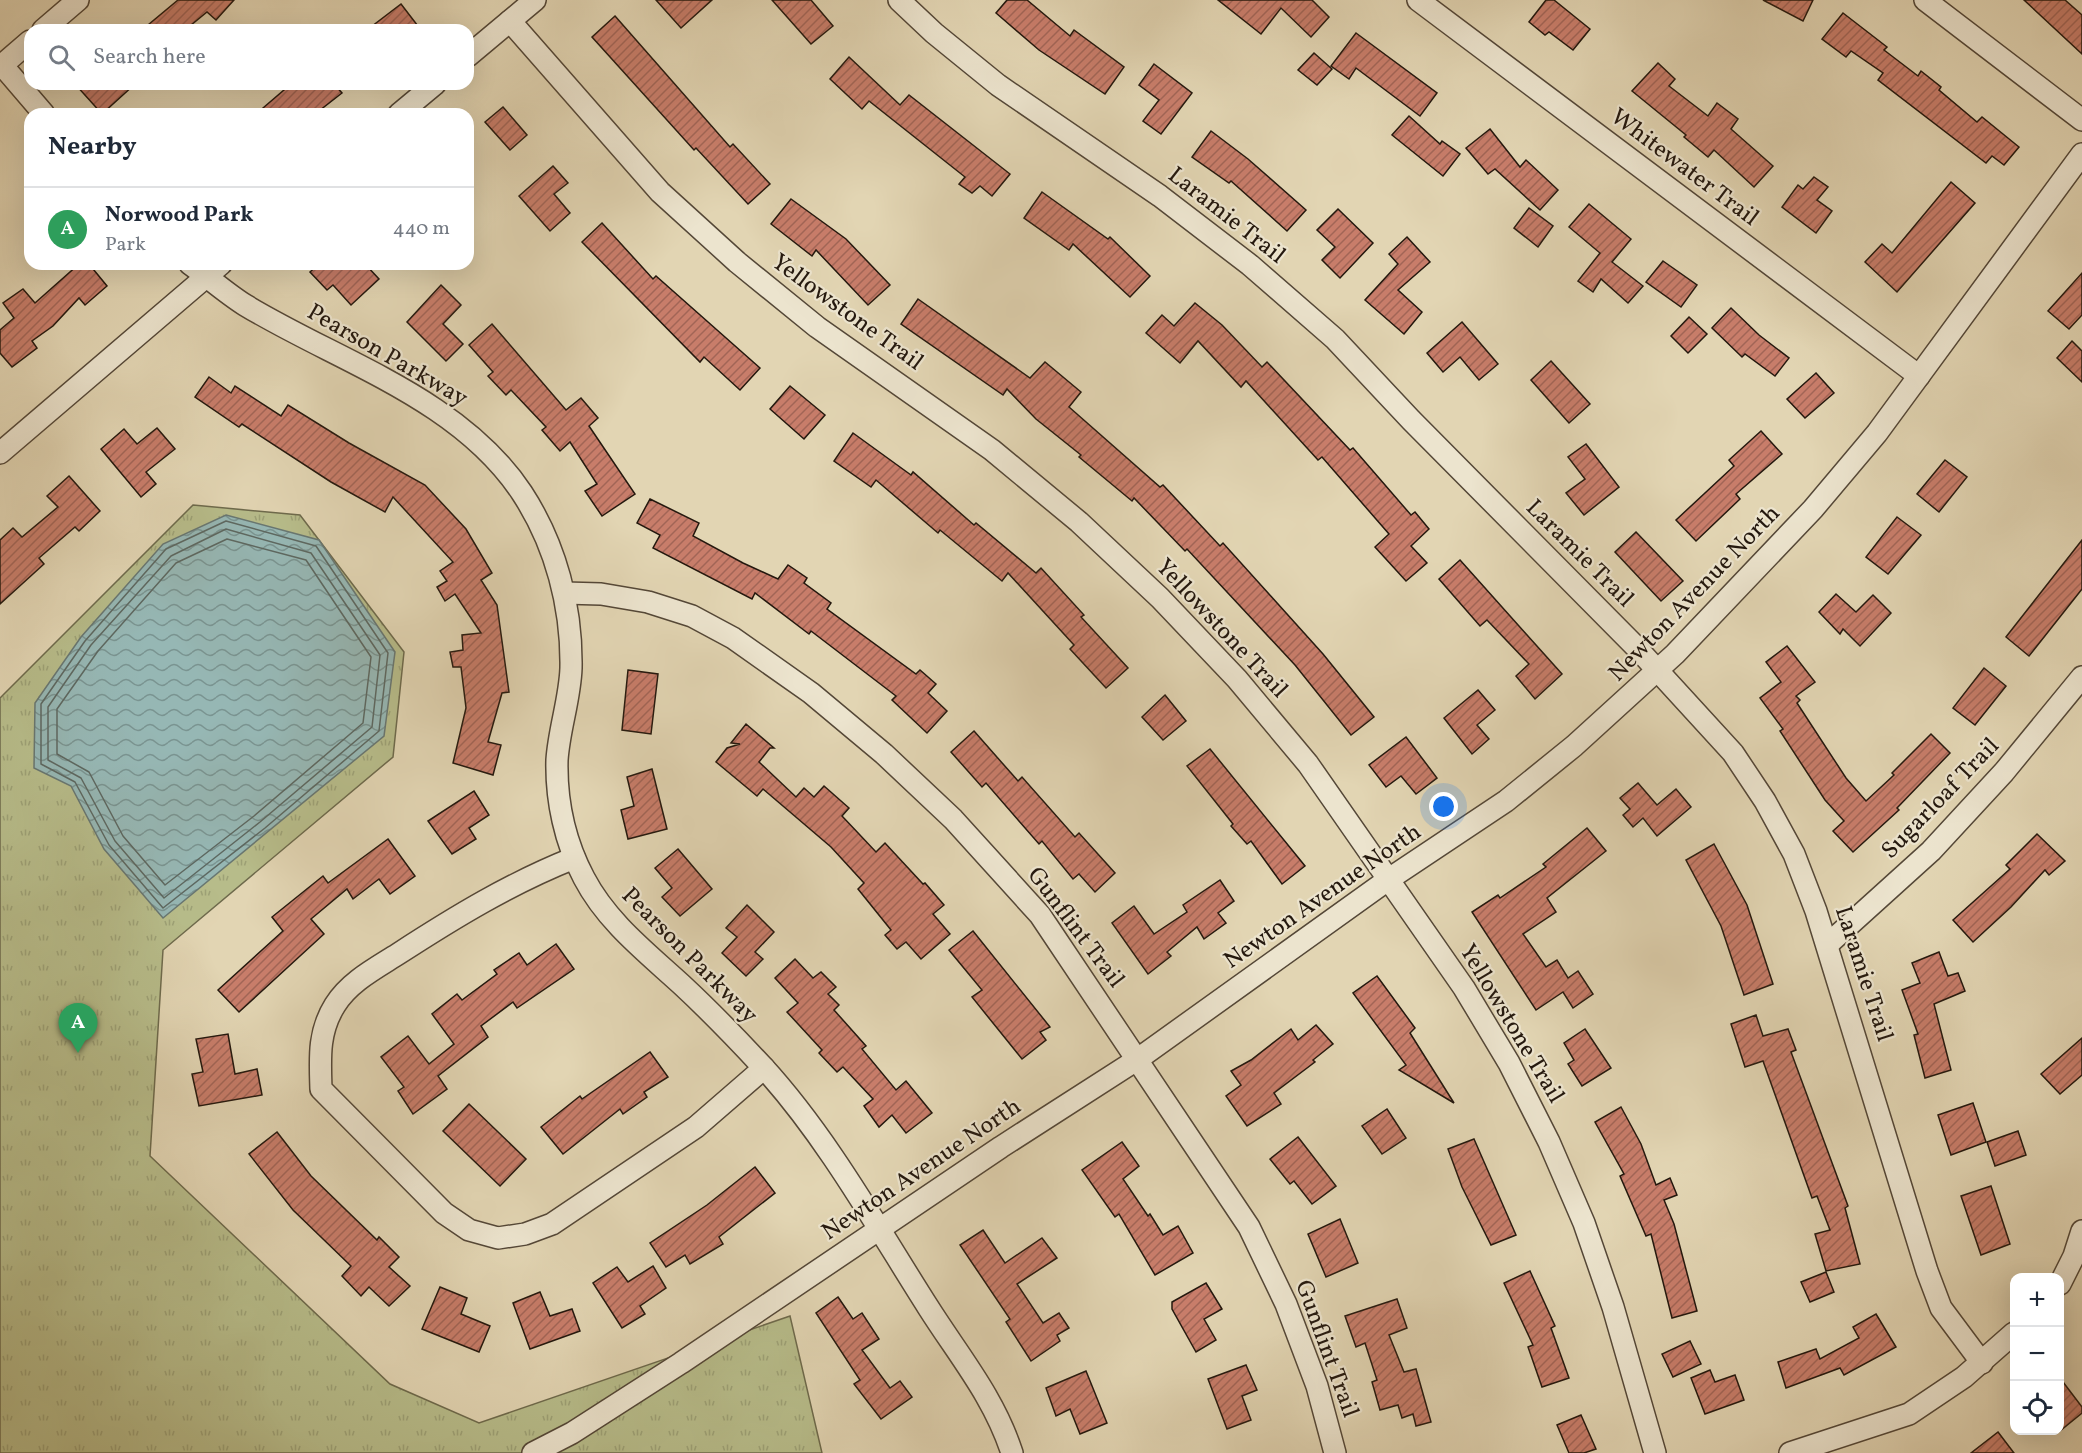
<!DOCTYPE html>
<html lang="en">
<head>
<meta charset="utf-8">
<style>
  body { margin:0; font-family:Vollkorn,serif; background:#f2f2f3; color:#1f2937 }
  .controls { position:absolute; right:18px; bottom:18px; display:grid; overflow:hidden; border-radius:12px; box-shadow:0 6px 24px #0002 }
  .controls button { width:54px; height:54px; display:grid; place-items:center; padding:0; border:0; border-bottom:2px solid #e0e1e3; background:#fff; color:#1f2937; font:30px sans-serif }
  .you { position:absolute; left:1444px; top:807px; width:21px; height:21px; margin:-15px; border:4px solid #fff; border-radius:50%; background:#1a73e8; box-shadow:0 0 0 9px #1a73e833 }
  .badge { display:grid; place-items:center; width:39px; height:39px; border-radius:50%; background:#8f2418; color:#fff; font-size:20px; font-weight:700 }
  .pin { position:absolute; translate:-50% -50px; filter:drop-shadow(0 2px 3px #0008) }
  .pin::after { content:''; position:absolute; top:32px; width:21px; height:18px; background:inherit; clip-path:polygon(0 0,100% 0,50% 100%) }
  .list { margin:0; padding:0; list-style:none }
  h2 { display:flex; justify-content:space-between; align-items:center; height:78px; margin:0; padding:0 24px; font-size:26px }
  h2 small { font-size:20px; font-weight:400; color:#747a83 }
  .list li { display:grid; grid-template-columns:39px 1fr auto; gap:18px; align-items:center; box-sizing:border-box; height:84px; padding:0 24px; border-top:2px solid #e0e1e3 }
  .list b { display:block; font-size:22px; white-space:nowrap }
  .list p { margin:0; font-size:20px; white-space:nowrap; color:#747a83 }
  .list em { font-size:20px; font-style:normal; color:#747a83 }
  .icon { flex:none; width:33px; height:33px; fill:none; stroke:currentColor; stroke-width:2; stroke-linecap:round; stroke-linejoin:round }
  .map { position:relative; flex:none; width:2082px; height:1453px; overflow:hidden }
  .search { position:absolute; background:#fff; box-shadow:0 6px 24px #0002; left:24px; top:24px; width:450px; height:66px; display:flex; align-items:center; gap:15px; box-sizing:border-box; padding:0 21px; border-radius:18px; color:#747a83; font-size:22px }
  .panel { position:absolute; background:#fff; box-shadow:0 6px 24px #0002; left:24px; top:108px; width:450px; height:162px; border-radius:18px }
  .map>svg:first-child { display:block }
  .park { fill:url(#park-tufts); stroke:#6e6a4c; stroke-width:1.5 }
  .water { fill:url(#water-waves); stroke:#687772; stroke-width:1.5 }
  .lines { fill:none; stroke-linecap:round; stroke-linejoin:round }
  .shore { stroke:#5d6861; stroke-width:1.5 }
  .building { fill:url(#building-hatch); stroke:#24180e; stroke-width:1.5 }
  .minor-casing { stroke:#544737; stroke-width:24 }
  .minor { stroke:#ece4ce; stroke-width:21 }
  .labels { text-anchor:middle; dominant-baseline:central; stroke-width:4.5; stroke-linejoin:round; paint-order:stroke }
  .street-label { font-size:24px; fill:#24180e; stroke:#ece4ce }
</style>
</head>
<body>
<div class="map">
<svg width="2082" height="1453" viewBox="0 0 2082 1453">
  <defs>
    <pattern id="park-tufts" width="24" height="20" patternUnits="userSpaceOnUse" patternTransform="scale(1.5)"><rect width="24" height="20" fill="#b7bc8a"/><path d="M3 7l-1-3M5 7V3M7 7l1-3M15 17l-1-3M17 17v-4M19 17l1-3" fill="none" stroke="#9da176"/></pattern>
    <pattern id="water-waves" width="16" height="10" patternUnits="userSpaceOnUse" patternTransform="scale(1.5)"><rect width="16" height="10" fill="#96b7b4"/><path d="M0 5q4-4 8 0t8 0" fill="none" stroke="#7a9491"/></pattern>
    <pattern id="building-hatch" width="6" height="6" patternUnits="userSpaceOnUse" patternTransform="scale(1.5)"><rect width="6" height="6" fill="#c87d6a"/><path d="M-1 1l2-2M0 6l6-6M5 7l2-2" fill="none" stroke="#a26556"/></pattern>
  </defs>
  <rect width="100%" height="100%" fill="#e2d5b3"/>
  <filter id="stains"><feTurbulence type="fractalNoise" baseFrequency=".00333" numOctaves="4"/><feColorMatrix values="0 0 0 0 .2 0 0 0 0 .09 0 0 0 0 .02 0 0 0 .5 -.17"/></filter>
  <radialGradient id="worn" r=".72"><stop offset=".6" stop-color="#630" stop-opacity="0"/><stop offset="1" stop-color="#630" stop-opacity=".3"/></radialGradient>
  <!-- park -->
  <path class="park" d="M193 505 300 515 404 652 393 757 163 950 150 1156 390 1384 479 1423 790 1316 822 1453H0V698Z"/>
  <!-- water -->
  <path class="water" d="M226 515 319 540 395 652 384 736 163 918 104 849 71 786 34 768 35 703 81 637 163 544Z"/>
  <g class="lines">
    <!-- shore -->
    <g class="shore">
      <path d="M226 521 316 546 388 653 379 731 265 828 163 908 109 845 75 782 41 764V704L85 641 166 549Z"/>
      <path d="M226 529 311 553 380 655 372 727 260 822 164 898 115 841 81 778 48 760V707L91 645 171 556Z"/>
      <path d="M227 539 306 560 371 657 363 723 254 816 165 885 123 836 89 772 57 754V709L98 651 176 563Z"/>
    </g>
  </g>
  <!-- building -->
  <g class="building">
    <path d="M178 0H234L216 20 207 12 185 30H142Z"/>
    <path d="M656 0H712L681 28Z"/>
    <path d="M772 0H811L833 26 811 44Z"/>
    <path d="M1007 0H1027L1070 36 1074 30 1124 67 1105 94 1039 50 996 13Z"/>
    <path d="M1218 0H1312L1329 17 1311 37 1281 8 1261 34Z"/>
    <path d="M1546 0H1554L1590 29 1573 50 1549 32 1545 35 1529 22Z"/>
    <path d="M1763 0H1813L1803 21Z"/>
    <path d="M2024 0H2065L2082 15V54Z"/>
    <path d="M401 4 421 30H367Z"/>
    <path d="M1843 13 1887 47 1884 50 1918 76 1921 71 1941 87 1939 90 1977 122 1982 117 2019 147 2004 165 1992 156 1986 163 1878 80 1883 73 1851 51 1846 57 1822 39Z"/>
    <path d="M615 16 730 147 733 144 770 184 748 204 696 148 694 150 592 37Z"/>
    <path d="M1356 33 1437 93 1420 116 1356 68 1349 79 1331 66Z"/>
    <path d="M1314 53 1332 69 1317 85 1298 70Z"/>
    <path d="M849 57 900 105 909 95 1010 174 992 196 980 186 972 193 959 184 965 177 869 101 862 109 830 79Z"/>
    <path d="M1658 63 1675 79 1669 86 1708 116 1717 103 1738 119 1731 129 1773 166 1754 187 1714 150 1708 157 1684 137 1686 135 1632 91Z"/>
    <path d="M1154 64 1192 93 1161 134 1143 121 1159 100 1139 85Z"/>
    <path d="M75 84H135L102 114Z"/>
    <path d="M291 84H334L342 93 315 114H256Z"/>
    <path d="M503 107 527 135 510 150 485 122Z"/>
    <path d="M1409 116 1440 144 1442 141 1460 154 1443 176 1392 135Z"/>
    <path d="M1490 129 1520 167 1526 160 1558 190 1540 210 1495 169 1488 174 1466 148Z"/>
    <path d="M1211 131 1248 159 1306 210 1287 231 1231 181 1229 183 1192 157Z"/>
    <path d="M553 166 568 183 554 194 570 213 550 231 519 196Z"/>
    <path d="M1814 177 1828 187 1817 200 1832 211 1816 233 1782 207 1798 185 1803 189Z"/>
    <path d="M1951 182 1975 203 1897 292 1865 262 1882 244 1892 253Z"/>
    <path d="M1042 192 1108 239 1110 237 1150 276 1130 297 1073 244 1069 250 1024 218Z"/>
    <path d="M791 199 846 239 890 285 868 305 816 250 812 256 771 224Z"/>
    <path d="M1589 204 1631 239 1612 262 1643 286 1628 303 1601 279 1593 292 1578 281 1600 253 1569 227Z"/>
    <path d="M1529 208 1553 226 1538 247 1514 228Z"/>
    <path d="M1338 209 1373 243 1340 278 1322 260 1335 247 1317 230Z"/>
    <path d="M602 223 653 279 656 276 760 368 740 390 704 357 700 362 582 242Z"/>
    <path d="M1407 237 1430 262 1398 290 1422 312 1404 334 1365 300 1398 264 1389 254Z"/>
    <path d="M1663 261 1697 285 1681 307 1646 282Z"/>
    <path d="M79 264H89L107 286 85 305 79 298 53 326 32 341 37 348 12 367 0 353V330L14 318 3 303 23 289 35 303Z"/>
    <path d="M319 264H365L379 279 351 305 333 285 327 290 310 272Z"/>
    <path d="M2082 273V315L2069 329 2048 311Z"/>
    <path d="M441 285 461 305 443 324 463 344 446 361 407 322Z"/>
    <path d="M918 299 1030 378 1045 362 1081 392 1069 407 1160 487 1163 485 1220 546 1223 543 1323 654 1374 717 1351 735 1295 665 1187 549 1185 551 1134 498 1132 501 1079 457 1081 455 1036 419 1007 389 1003 395 901 324Z"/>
    <path d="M1195 303 1222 325 1262 367 1267 362 1350 450 1353 448 1411 515 1415 512 1429 529 1411 546 1427 563 1406 581 1375 547 1389 534 1322 457 1318 460 1246 381 1241 387 1198 341 1180 363 1146 333 1162 315 1174 326Z"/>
    <path d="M1731 308 1759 335 1789 358 1775 376 1745 354 1742 357 1712 328Z"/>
    <path d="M1689 317 1707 334 1688 353 1671 336Z"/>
    <path d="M1462 322 1498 364 1479 380 1460 357 1443 372 1427 353Z"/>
    <path d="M492 324 566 410 581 398 598 418 589 426 635 494 602 516 585 491 597 484 570 442 560 451 542 430 546 427 511 390 506 395 488 376 493 372 469 345Z"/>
    <path d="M2072 341 2082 351V382L2057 358Z"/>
    <path d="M1551 361 1590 404 1569 423 1531 380Z"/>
    <path d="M1816 373 1834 393 1805 418 1787 399Z"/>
    <path d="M209 377 231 393 235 386 281 416 288 405 349 443 425 485 466 529 492 573 481 580 497 605 509 692 502 693 488 742 501 745 493 775 453 763 466 708 461 667H453L450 652 463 650 462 635 481 633 455 594 445 601 437 587 447 581 440 571 453 562 393 497 385 512 331 482 242 424 239 427 195 397Z"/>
    <path d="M790 386 825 415 804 439 770 409Z"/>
    <path d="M157 428 175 449 146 472 156 484 141 497 101 449 124 429 137 444Z"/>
    <path d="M1761 431 1782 454 1736 494 1740 499 1696 541 1676 520 1734 466 1729 460Z"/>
    <path d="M853 433 911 475 913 472 974 525 976 523 1036 573 1041 568 1084 615 1081 617 1128 668 1106 688 1070 649 1074 645 1008 573 1002 581 940 530 938 533 876 480 871 487 834 461Z"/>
    <path d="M1586 444 1619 487 1584 515 1566 493 1585 479 1568 457Z"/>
    <path d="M1945 460 1967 477 1939 512 1917 494Z"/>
    <path d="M69 476 100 511 79 531 75 527 39 558 44 564 0 604V540L13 528 22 537 58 507 47 496Z"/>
    <path d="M650 499 699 523 693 536 743 563 778 579 788 565 807 578 804 583 831 603 827 609 916 674 920 670 936 684 928 693 947 711 927 733 892 700 896 696 811 631 809 634 755 593 752 599 653 548 660 535 637 523Z"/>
    <path d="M1897 517 1921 535 1888 574 1866 557Z"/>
    <path d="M1636 532 1683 581 1661 601 1615 552Z"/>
    <path d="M2082 540V589L2029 656 2006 637Z"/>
    <path d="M1460 560 1562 674 1535 699 1516 676 1529 664 1487 620 1480 626 1439 579Z"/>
    <path d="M1836 594 1856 612 1873 595 1891 613 1860 646 1843 629 1840 634 1819 612Z"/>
    <path d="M1787 646 1815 682 1796 696 1800 700 1797 703 1846 778 1866 801 1894 775 1892 773 1931 734 1950 753 1897 808 1899 810 1853 852 1833 831 1844 821 1825 800 1780 731 1783 729 1760 698 1781 682 1766 662Z"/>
    <path d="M1984 668 2006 686 1975 725 1953 708Z"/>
    <path d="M628 670 658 674 651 734 622 730Z"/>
    <path d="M1478 690 1495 710 1477 725 1489 739 1472 754 1444 718Z"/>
    <path d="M1165 695 1186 721 1163 740 1142 717Z"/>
    <path d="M746 724 774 748H770L759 762 796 797 804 788 814 797 824 786 849 808 842 816 876 852 885 843 923 884 925 883 944 905 933 914 950 934 921 959 906 942 897 949 885 935 891 930 858 889 864 883 831 847 763 789 757 796 716 762 727 748 740 744 731 743Z"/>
    <path d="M974 731 1018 781 1022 777 1075 837 1079 833 1115 873 1095 892 1079 874 1073 879 1042 841 1039 844 986 783 982 787 951 752Z"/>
    <path d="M1406 737 1437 778 1416 794 1401 776 1386 787 1369 765Z"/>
    <path d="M1210 749 1305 866 1282 884 1251 841 1247 844 1231 826 1233 824 1187 766Z"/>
    <path d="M652 769 667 829 628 839 621 810 634 806 627 777Z"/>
    <path d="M1638 783 1657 805 1676 789 1691 807 1657 836 1643 818 1633 827 1623 815 1630 809 1620 798Z"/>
    <path d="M474 791 489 815 469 828 476 839 452 854 428 821Z"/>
    <path d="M1587 828 1606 851 1547 898 1556 912 1523 934 1546 967 1557 960 1568 978 1578 971 1593 994 1573 1008 1563 992 1536 1010 1472 912 1498 895 1500 898 1546 867 1543 864Z"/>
    <path d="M2037 834 2065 861 2049 875 2045 870 2011 907 1973 942 1953 920 2010 869 2006 865Z"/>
    <path d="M388 839 415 876 390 894 379 879 353 899 347 889 311 919 324 934 239 1012 218 990 283 931 272 917 323 876 328 883Z"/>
    <path d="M1714 844 1747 905 1773 984 1744 995 1721 926 1686 860Z"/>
    <path d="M678 849 712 889 680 916 662 897 672 888 655 868Z"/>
    <path d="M1220 880 1234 901 1218 913 1226 923 1204 939 1197 927 1167 952 1171 956 1148 974 1112 923 1134 906 1154 934 1187 912 1183 905Z"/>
    <path d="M747 905 774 932 755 952 763 959 746 976 722 953 737 937 726 928Z"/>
    <path d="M973 931 1050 1027 1040 1032 1046 1040 1022 1059 972 997 982 990 949 950Z"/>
    <path d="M556 944 574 969 517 1008 513 1002 481 1026 488 1037 438 1076 447 1089 413 1114 398 1091 404 1087 381 1057 408 1036 429 1064 454 1044 432 1014 457 994 462 1000 497 974 494 970 519 953 527 965Z"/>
    <path d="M1939 952 1948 976 1958 973 1965 991 1934 1004 1951 1070 1925 1078 1914 1035 1918 1034 1902 990 1920 983 1912 963Z"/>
    <path d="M795 959 813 978 821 972 836 987 828 994 839 1005 834 1010 866 1046 862 1049 896 1090 906 1081 932 1113 906 1133 892 1115 879 1127 864 1106 873 1099 843 1067 837 1072 819 1053 822 1050 787 1012 798 1003 775 978Z"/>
    <path d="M1377 976 1415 1028 1410 1033 1454 1103 1399 1070 1406 1065 1353 993Z"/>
    <path d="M1756 1015 1763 1036 1788 1029 1796 1050 1791 1052 1848 1206 1845 1208 1860 1264 1826 1271 1815 1234 1830 1230 1817 1196 1812 1198 1763 1061 1745 1067 1731 1024Z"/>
    <path d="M1316 1025 1333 1044 1313 1060 1315 1062 1274 1093 1281 1104 1247 1126 1226 1096 1241 1085 1231 1071 1251 1060 1291 1029 1298 1040Z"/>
    <path d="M1585 1029 1611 1068 1582 1086 1568 1064 1574 1060 1564 1043Z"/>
    <path d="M228 1034 235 1074 257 1069 262 1095 199 1106 192 1074 203 1072 196 1039Z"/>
    <path d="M2082 1038V1075L2060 1094 2041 1074Z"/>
    <path d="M650 1052 668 1077 644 1092 647 1097 623 1114 620 1109 563 1154 541 1127 580 1096 582 1099Z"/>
    <path d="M1973 1103 1986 1142 1951 1155 1938 1115Z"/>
    <path d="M469 1104 526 1159 500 1186 443 1131Z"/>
    <path d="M1621 1107 1641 1144 1656 1185 1670 1178 1677 1195 1664 1200 1674 1224 1697 1311 1672 1318 1651 1234 1646 1236 1620 1176 1624 1174 1595 1122Z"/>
    <path d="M1387 1109 1406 1138 1382 1154 1362 1126Z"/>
    <path d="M2018 1131 2026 1155 1995 1166 1987 1142Z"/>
    <path d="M277 1132 311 1176 377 1240 379 1237 399 1257 389 1267 410 1286 389 1306 369 1287 361 1296 342 1276 351 1266 293 1210 249 1154Z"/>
    <path d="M1298 1137 1336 1186 1312 1204 1294 1181 1290 1184 1270 1159Z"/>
    <path d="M1474 1139 1516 1235 1491 1245 1462 1187 1448 1149Z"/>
    <path d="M1122 1142 1139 1166 1123 1179 1148 1216 1150 1214 1163 1235 1178 1226 1193 1253 1155 1275 1119 1214 1115 1217 1082 1170Z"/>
    <path d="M755 1167 775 1193 719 1237 723 1244 690 1264 685 1255 666 1267 650 1243 707 1205Z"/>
    <path d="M1991 1186 2010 1244 1981 1255 1961 1196Z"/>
    <path d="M1340 1219 1358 1263 1326 1277 1308 1234Z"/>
    <path d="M983 1230 1005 1263 1042 1238 1057 1258 1017 1284 1043 1323 1059 1313 1069 1328 1057 1335 1060 1341 1031 1361 1006 1322 1010 1319 960 1245Z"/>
    <path d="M653 1266 666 1288 640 1306 645 1314 622 1328 593 1283 617 1267 628 1282Z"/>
    <path d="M1530 1271 1555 1326 1551 1328 1569 1378 1542 1387 1528 1347 1533 1345 1504 1283Z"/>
    <path d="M1826 1272 1834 1292 1810 1302 1801 1282Z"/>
    <path d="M1206 1283 1222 1309 1204 1319 1216 1340 1196 1352 1172 1309V1302Z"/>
    <path d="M440 1287 467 1298 461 1314 490 1326 479 1352 422 1329Z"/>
    <path d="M540 1292 550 1316 572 1309 580 1331 530 1349 513 1303Z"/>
    <path d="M838 1297 853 1319 862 1313 879 1339 862 1350 890 1388 900 1381 912 1397 881 1419 854 1384 860 1380 816 1313Z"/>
    <path d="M1397 1299 1407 1328 1389 1335 1404 1372 1416 1369 1431 1422 1416 1426 1413 1414 1402 1418 1398 1405 1380 1410 1372 1382 1377 1380 1365 1343 1356 1347 1345 1316Z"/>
    <path d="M1876 1314 1896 1347 1844 1375 1840 1368 1786 1388 1778 1362 1816 1349 1820 1359 1859 1338 1853 1327Z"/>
    <path d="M1690 1341 1701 1364 1673 1377 1662 1354Z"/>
    <path d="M1246 1365 1257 1390 1242 1396 1251 1420 1227 1429 1208 1379Z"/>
    <path d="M1710 1370 1715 1382 1735 1375 1744 1400 1705 1414 1691 1378Z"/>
    <path d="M1086 1371 1107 1423 1080 1434 1070 1409 1056 1416 1046 1388Z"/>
    <path d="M2060 1378 2082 1407V1413L2060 1431Z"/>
    <path d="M1581 1415 1596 1449 1584 1453H1569L1557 1425Z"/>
    <path d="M1998 1432 2014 1453H1971Z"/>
  </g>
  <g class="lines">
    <!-- minor casing -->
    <g class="minor-casing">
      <g id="minor">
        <path d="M899 0 934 33 998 85 1160 196 1250 265 1335 339 1411 420 1636 647 1733 753 1765 801 1794 854 1816 911 1927 1271 1941 1308 1982 1363"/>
        <path d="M1418 0 1919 376"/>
        <path d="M1925 0 2082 120"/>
        <path d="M510 21 660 192 737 262 817 327 992 450 1079 522 1160 598 1237 679 1308 764 1464 988 1509 1063 1549 1142 1584 1223 1613 1307 1655 1453"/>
        <path d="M43 30 78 0"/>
        <path d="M468 56 535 0"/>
        <path d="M2 65 44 114"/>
        <path d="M0 67 30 41"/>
        <path d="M399 114 435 84"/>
        <path d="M190 264C208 277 226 293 245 305 339 362 459 398 522 493 556 545 572 607 571 668 570 699 559 729 557 760 556 800 565 842 584 878 607 922 646 952 682 985 710 1011 737 1039 763 1067 827 1137 877 1227 928 1307 959 1356 994 1397 1012 1453"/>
        <path d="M0 453 221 264"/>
        <path d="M564 593 601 594 648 602 692 616 733 638 811 693 884 754 953 819 1040 915 1249 1227 1286 1304 1317 1386 1335 1453"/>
        <path d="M574 858C511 883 455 917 398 954 376 968 349 982 335 1005 318 1032 320 1058 321 1089L444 1213 469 1230 498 1238 525 1234 552 1224 696 1127 764 1068"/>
        <path d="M1827 945 1931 851 2004 772 2082 677"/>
        <path d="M2060 1284 2074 1256 2082 1231"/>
        <path d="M533 1453 572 1433 681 1363 1001 1147 1138 1059 1389 879 1506 801 1574 746 1675 654 1813 509 1877 433 2082 154"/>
        <path d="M1790 1453 1909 1414 1964 1377 2014 1333"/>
      </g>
    </g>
    <!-- minor -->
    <use href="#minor" class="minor"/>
  </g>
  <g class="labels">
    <!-- street labels -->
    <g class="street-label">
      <text transform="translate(1684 168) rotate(37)">Whitewater Trail</text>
      <text transform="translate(1226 216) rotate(38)">Laramie Trail</text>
      <text transform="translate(847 313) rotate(36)">Yellowstone Trail</text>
      <text transform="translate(387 356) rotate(30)">Pearson Parkway</text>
      <text transform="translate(1579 554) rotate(45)">Laramie Trail</text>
      <text transform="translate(1695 594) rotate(-46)">Newton Avenue North</text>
      <text transform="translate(1221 629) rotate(47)">Yellowstone Trail</text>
      <text transform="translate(1941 799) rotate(-46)">Sugarloaf Trail</text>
      <text transform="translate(1323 897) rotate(-35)">Newton Avenue North</text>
      <text transform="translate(1075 928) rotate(53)">Gunflint Trail</text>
      <text transform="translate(689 956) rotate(45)">Pearson Parkway</text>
      <text transform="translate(1863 974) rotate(72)">Laramie Trail</text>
      <text transform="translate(1511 1024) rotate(59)">Yellowstone Trail</text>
      <text transform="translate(922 1170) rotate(-34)">Newton Avenue North</text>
      <text transform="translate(1326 1349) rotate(70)">Gunflint Trail</text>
    </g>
  </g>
  <rect width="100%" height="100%" filter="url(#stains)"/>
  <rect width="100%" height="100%" fill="url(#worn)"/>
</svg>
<div class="controls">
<button>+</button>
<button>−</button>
<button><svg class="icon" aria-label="locate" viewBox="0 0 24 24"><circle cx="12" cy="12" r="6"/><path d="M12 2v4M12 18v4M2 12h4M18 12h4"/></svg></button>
</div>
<div class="you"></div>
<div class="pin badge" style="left:78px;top:1053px;background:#2e9e5b">A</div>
<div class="search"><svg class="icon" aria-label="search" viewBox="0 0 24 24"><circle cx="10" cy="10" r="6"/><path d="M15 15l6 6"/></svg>Search here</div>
<section class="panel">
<h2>Nearby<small></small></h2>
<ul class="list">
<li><span class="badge" style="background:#2e9e5b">A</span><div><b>Norwood Park</b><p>Park</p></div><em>440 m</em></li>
</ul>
</section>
</div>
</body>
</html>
